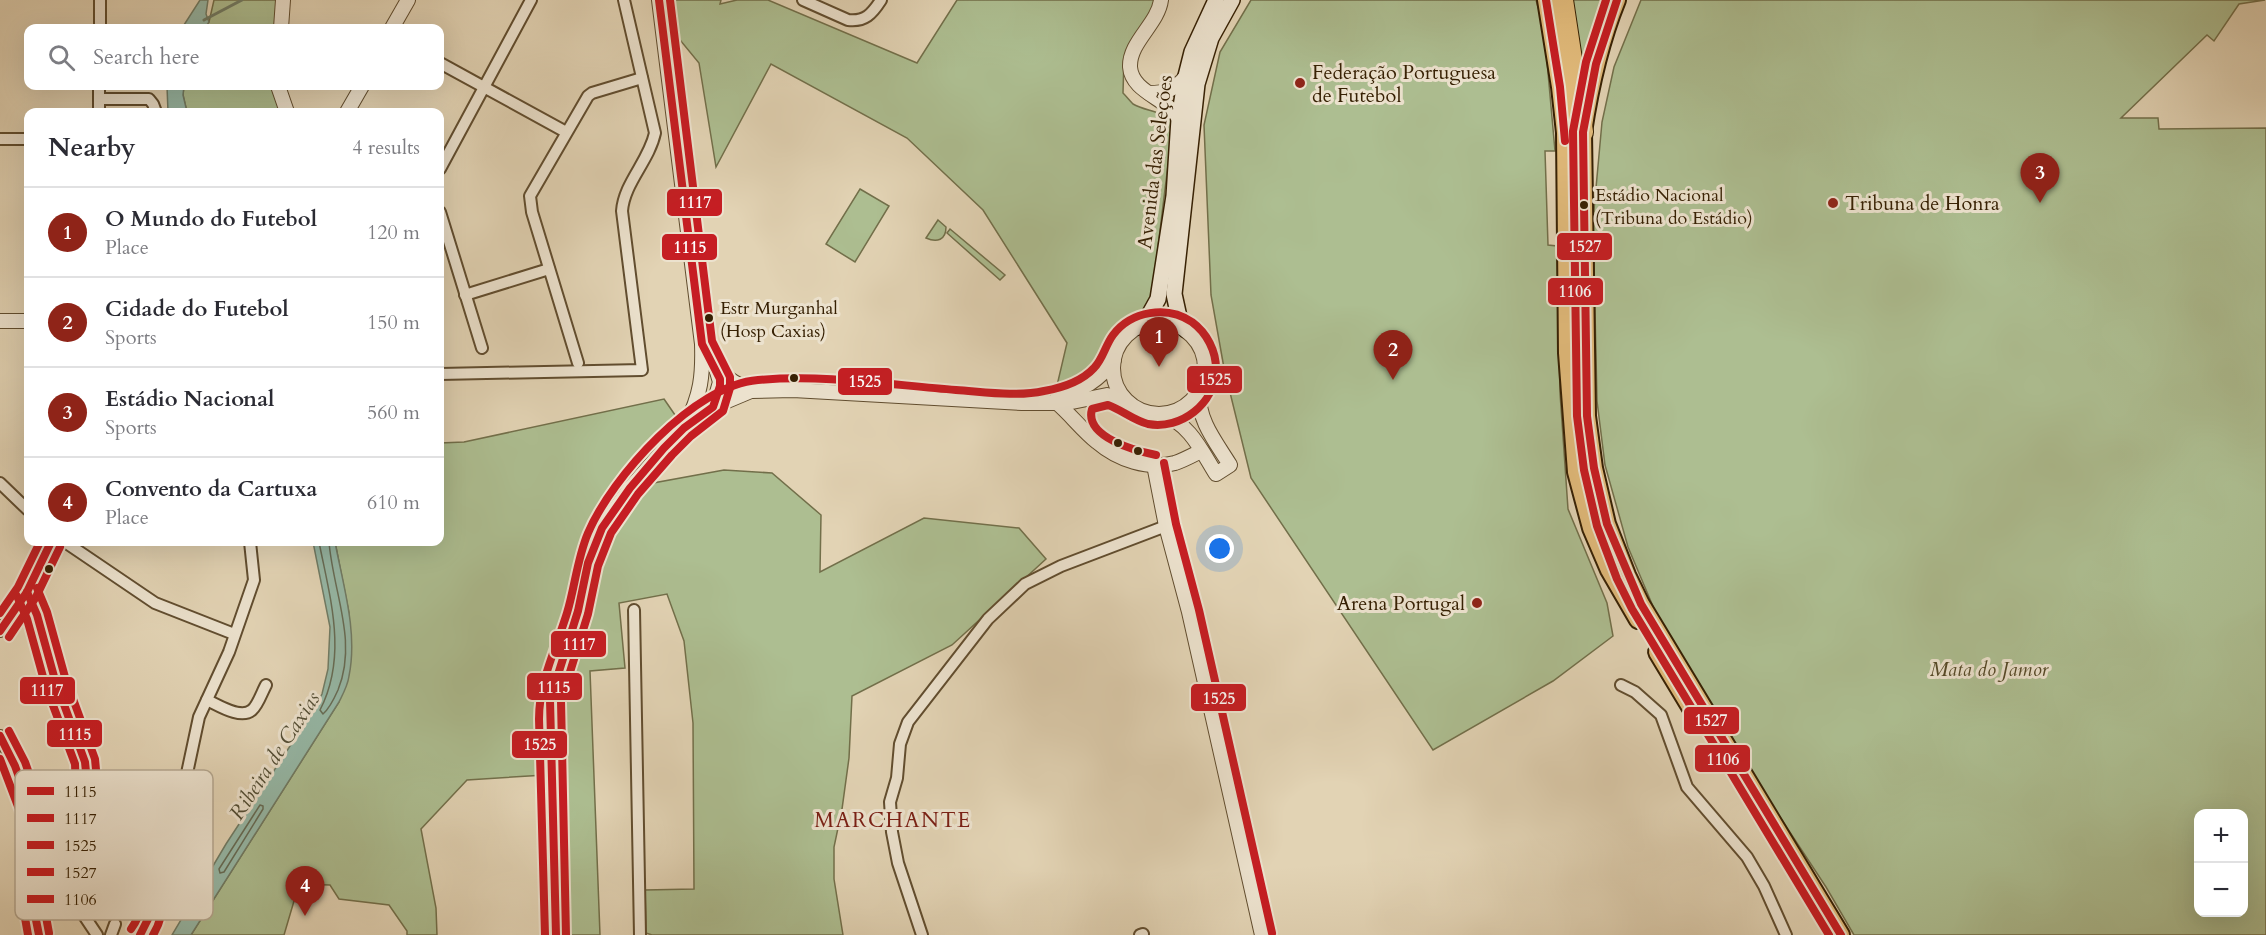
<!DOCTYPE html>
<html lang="en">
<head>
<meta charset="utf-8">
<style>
  body { margin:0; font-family:Cardo,serif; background:#f7f7f7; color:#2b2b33 }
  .controls { position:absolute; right:18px; bottom:18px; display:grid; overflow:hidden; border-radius:12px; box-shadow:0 6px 24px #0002 }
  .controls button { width:54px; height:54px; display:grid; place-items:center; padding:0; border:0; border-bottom:2px solid #e1e1e2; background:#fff; color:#2b2b33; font:30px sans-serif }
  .you { position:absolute; left:1220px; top:549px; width:21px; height:21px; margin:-15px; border:4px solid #fff; border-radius:50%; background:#1a73e8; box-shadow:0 0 0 9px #1a73e833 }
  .badge { display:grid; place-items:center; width:39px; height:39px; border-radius:50%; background:#8f2418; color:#fff; font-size:20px; font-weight:700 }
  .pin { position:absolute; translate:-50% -50px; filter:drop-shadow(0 2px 3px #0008) }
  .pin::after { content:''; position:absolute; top:32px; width:21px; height:18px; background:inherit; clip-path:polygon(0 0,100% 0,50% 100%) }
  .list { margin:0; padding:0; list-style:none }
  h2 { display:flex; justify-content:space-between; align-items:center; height:78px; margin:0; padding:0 24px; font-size:26px }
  h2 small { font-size:20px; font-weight:400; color:#7c7c81 }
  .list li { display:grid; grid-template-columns:39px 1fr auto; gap:18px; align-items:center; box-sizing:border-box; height:90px; padding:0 24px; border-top:2px solid #e1e1e2 }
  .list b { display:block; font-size:22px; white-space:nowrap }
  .list p { margin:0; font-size:20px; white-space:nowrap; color:#7c7c81 }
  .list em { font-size:20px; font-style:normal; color:#7c7c81 }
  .icon { flex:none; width:33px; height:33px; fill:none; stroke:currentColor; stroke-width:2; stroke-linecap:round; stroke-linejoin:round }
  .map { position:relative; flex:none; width:2266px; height:935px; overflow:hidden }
  .search { position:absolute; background:#fff; box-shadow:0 6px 24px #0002; left:24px; top:24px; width:420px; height:66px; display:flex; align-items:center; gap:15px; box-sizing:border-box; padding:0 21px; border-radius:12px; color:#7c7c81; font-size:22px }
  .panel { position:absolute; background:#fff; box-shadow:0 6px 24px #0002; left:24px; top:108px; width:420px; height:438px; border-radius:12px }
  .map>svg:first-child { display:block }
  .green { fill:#adbe91; stroke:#726f4a; stroke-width:1.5; fill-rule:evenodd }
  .water { fill:#96b9a8; stroke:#707c66; stroke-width:1.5 }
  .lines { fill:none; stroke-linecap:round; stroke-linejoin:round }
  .shore { stroke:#666c56; stroke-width:1.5 }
  .stream { stroke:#707c66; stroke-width:3 }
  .minor-casing { stroke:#614d2f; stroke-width:14 }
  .tertiary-casing { stroke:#614d2f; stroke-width:16 }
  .secondary-casing { stroke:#362003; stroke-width:18 }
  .primary-casing { stroke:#362003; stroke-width:20 }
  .motorway-casing { stroke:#362003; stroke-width:22 }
  .minor { stroke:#ece2ce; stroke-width:10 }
  .tertiary { stroke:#ece2ce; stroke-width:14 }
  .secondary { stroke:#ece2ce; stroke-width:15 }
  .primary { stroke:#e1ba7a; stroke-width:16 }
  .motorway { stroke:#e1ba7a; stroke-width:20 }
  .bus-1-casing { stroke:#ece2ce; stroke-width:12 }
  .bus-2-casing { stroke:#ece2ce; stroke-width:12 }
  .bus-3-casing { stroke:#ece2ce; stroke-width:12 }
  .bus-4-casing { stroke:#ece2ce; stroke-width:12 }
  .bus-5-casing { stroke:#ece2ce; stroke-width:12 }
  .bus-1 { stroke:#c61d23; stroke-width:8 }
  .bus-2 { stroke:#c61d23; stroke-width:8 }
  .bus-3 { stroke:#c61d23; stroke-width:8 }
  .bus-4 { stroke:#c61d23; stroke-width:8 }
  .bus-5 { stroke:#c61d23; stroke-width:8 }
  .poi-dot { fill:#8f2418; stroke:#ece2ce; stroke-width:2 }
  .bus-dot { fill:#362003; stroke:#ece2ce; stroke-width:2 }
  .labels { text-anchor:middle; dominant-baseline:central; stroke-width:6; stroke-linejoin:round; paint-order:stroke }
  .bus-label { font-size:18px; fill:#362003; stroke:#ece2ce; text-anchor:start }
  .poi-label { font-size:20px; fill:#362003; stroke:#ece2ce; text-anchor:start }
  .street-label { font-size:20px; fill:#362003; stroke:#ece2ce }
  .park-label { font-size:20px; font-style:italic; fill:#544826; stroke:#ece2ce }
  .water-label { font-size:21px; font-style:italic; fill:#534e35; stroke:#ece2ce }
  .neighbourhood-label { font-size:21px; letter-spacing:1.5px; fill:#7a1f14; stroke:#ece2ce }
  .key { fill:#ece2ce; stroke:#b5a891; stroke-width:1.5 }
  .key-label { font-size:16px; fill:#362003 }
  .line-badge { stroke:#ece2ce; stroke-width:2 }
  .badge-label { font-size:16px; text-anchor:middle; font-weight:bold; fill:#fff }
</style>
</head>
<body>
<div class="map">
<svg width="2266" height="935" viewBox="0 0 2266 935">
  <rect width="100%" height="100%" fill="#e2d3b4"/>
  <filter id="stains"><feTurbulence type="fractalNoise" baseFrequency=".00333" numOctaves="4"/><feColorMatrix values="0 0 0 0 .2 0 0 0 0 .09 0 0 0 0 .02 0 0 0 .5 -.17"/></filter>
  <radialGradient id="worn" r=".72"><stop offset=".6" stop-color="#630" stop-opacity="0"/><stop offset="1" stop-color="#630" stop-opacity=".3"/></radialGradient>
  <!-- green -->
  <g class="green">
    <path d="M214 0H277L275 28H205L209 22Z"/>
    <path d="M667 0H721L720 4 737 0H768L917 63 957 0H1156V3L1124 58 1123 93C1126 96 1130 101 1133 104 1146 112 1165 110 1173 124L1151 304 1123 328 1098 376 1055 394 1067 343 983 210 907 138 771 64 716 167 699 63 671 29Z"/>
    <path d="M1251 0H1536L1544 28 1555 151H1545L1548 245 1557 246 1560 393 1568 509 1607 603 1613 636 1553 681 1433 750 1251 478 1224 368 1211 295 1204 125 1220 52Z"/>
    <path d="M1568 0H1601L1583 70Z"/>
    <path d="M1641 0H2265L2239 4 2214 41 2207 35 2121 118H2158L2159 129 2266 128V935H1854L1826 887 1766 796 1660 623 1628 547 1605 465 1597 401 1593 221 1602 122 1614 67ZM2198 814H2244V912H2198Z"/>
    <path d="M184 86H274L282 112H187L183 95Z"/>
    <path d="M860 189 889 206 855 262 826 244Z"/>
    <path d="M938 220 946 227C946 240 937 243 926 238Z"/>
    <path d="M950 229 1005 275 1000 280 947 233Z"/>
    <path d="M664 399 684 428 631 487 724 470 772 473 821 515 820 572 924 518 1019 528 1046 559 952 645 852 696 849 758 842 809 834 847V879L843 935H652L646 933 645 890 694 889 693 723 684 641 667 594 619 603 625 668 590 671 600 935H557L550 709 545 775 467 780 421 829 436 908 437 935H407V931L389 905 339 899 330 885 299 884 284 935H191L339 702 349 613 335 542H440V443L464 442Z"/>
  </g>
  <!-- water -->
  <g class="water">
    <path d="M200 0H208L206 14 209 22 205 28H182Z"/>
    <path d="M167 86H184L183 95 187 112H168Z"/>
    <path d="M313 542H335C343 585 358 632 349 676 348 685 343 694 339 702L191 935H172L226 844 309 717 322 694 328 669 330 627Z"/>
  </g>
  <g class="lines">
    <!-- shore -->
    <g class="shore">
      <path d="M319 542C330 598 348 656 320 710L323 714C330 708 334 699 338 690 358 641 333 592 329 542"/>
      <path d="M260 805 263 806V809L224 872 220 873 219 869Z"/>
    </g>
    <!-- stream -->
    <path class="stream" d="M204 20 242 0"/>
    <!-- minor casing -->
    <g class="minor-casing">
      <g id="minor">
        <path d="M803 0 848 20C865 22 872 14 881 0"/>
        <path d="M100 28V0"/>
        <path d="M440 63 566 132"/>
        <path d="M99 86V112"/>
        <path d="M99 99H149L153 104 156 112"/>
        <path d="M0 139H28"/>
        <path d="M440 169 531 0"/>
        <path d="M440 212 482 348"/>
        <path d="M465 295 549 269"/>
        <path d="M578 363 532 212 530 196 588 96 592 93 642 78"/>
        <path d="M440 374 642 370 622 211C624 183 649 161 655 133L624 0"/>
        <path d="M0 483 28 510"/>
        <path d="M65 542 155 603 234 634"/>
        <path d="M27 592 37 615 55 680 85 762 88 791 87 830 92 845 103 855 152 874H162L166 870"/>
        <path d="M634 610 640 935"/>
        <path d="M0 631 27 592 51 542"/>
        <path d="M1621 685 1635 692 1661 715 1687 787 1747 857 1764 886 1786 935"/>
        <path d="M207 700C218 705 241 720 252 710 258 705 262 692 266 685"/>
        <path d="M0 736 15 766 34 819 37 840 31 895 39 935"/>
        <path d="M92 845 79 908 97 935"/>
        <path d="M140 869C150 878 153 893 154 907"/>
        <path d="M111 935 115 924"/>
        <path d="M147 935 164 881 199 717 229 652 254 580 250 542"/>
        <path d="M922 935 898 863 892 832 890 802 897 778 900 744 908 722 988 619 1025 584 1061 566 1166 526"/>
        <path d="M1140 935 1143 934"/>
      </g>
    </g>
    <!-- tertiary casing -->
    <g class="tertiary-casing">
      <g id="tertiary">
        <path d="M659 0 702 344C703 375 701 395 686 424"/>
        <path d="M1161 0C1158 24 1129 42 1130 67 1132 93 1168 98 1179 119"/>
        <path d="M281 28 283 0"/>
        <path d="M392 28 408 0"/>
        <path d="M278 86 287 112"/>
        <path d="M1149 93C1166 93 1175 90 1186 76"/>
        <path d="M347 112 362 86"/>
        <path d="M0 321H28"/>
        <circle cx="1159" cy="368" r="46"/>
        <path d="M703 349C712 370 731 382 751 391"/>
        <path d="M1057 398C1082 390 1099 381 1114 360"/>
        <path d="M1057 403C1071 415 1082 430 1097 442 1118 460 1148 470 1175 463 1184 460 1193 455 1201 451"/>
        <path d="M713 407 720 382 716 368"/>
        <path d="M1162 414C1190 424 1201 450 1216 474L1230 465C1216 442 1198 421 1199 393"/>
        <path d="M1154 465 1166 526 1189 612 1262 935"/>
        <path d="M556 935 550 700 578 611 588 563 602 528 630 488 674 438 713 407 751 391 793 390 1022 403H1067L1107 395 1124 399"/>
      </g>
    </g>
    <!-- secondary casing -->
    <g class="secondary-casing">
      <g id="secondary">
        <path d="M1138 327 1148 317 1158 299 1174 196 1179 119 1186 76 1192 52 1216 0"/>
        <path d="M1186 330 1179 317 1174 294 1197 84 1211 38 1232 0"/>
      </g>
    </g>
    <!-- primary casing -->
    <g class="primary-casing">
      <g id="primary">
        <path d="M1546 0 1560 87 1565 133 1567 353 1576 472 1591 528 1609 570 1638 620"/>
        <path d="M1617 0C1600 42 1590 86 1583 132L1587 416 1594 468 1607 524 1627 575 1641 604 1841 935"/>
        <path d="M1657 652 1692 710"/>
      </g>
    </g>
    <!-- motorway casing -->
    <g class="motorway-casing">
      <path id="motorway" d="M1563 0 1583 132"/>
    </g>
    <!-- minor -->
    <use href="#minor" class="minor"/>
    <!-- tertiary -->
    <use href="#tertiary" class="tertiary"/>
    <!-- secondary -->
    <use href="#secondary" class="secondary"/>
    <!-- primary -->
    <use href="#primary" class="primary"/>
    <!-- motorway -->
    <use href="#motorway" class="motorway"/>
    <!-- bus-1 casing -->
    <g class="bus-1-casing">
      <g id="bus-1">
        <path d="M27 592 37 615 55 680 85 762 88 791V838L98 851 140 870 148 881 153 898 152 911 140 935"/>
        <path d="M0 631 27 592 51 542"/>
        <path d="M0 736 15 766 34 819 37 840 31 895 39 935"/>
        <path d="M556 935 550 700 578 611 588 563 602 528 630 488 664 448 684 428 713 407 720 386V379L702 344 659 0"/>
      </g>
    </g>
    <!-- bus-2 casing -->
    <g class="bus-2-casing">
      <g id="bus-2">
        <path d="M17 596 27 619 45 684 75 764 78 842C94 869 114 865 137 881 144 900 143 912 131 929"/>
        <path d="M9 637 36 597 60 547"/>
        <path d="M0 759 24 822 26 840 21 895 28 935"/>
        <path d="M566 935 561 701 588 614 598 566 611 533 638 494 672 455 691 436 723 411 730 388V377L712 341 670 0"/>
      </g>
    </g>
    <!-- bus-3 casing -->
    <g class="bus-3-casing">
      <g id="bus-3">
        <path d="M1164 463 1176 524 1199 610 1272 933"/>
        <path d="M37 588 47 612 65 677 95 759 98 791V835C109 852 131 851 147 862 170 877 165 915 153 935"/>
        <path d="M0 613 18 587 40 542"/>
        <path d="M9 731 25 762 44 816 47 840 42 895 49 933"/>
        <path d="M545 935 539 719C539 681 556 649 567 613 575 587 577 559 588 533 612 477 694 385 758 380 824 374 891 385 956 390 985 392 1016 397 1044 391 1061 388 1082 381 1094 368 1103 359 1105 346 1113 335 1131 311 1167 305 1192 322 1207 333 1216 351 1216 369 1215 404 1181 430 1148 424 1133 420 1122 410 1108 405L1092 409C1084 437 1136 451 1156 455"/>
      </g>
    </g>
    <!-- bus-4 casing -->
    <g class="bus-4-casing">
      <g id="bus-4">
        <path d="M1546 0 1560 87 1565 141"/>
        <path d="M1617 0 1596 64 1583 132 1587 416 1594 468 1607 524 1641 604 1841 935"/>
      </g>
    </g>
    <!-- bus-5 casing -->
    <g class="bus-5-casing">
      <path id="bus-5" d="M1606 0 1586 62 1573 131 1577 416 1584 470 1597 526 1617 579 1632 609 1829 935"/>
    </g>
    <!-- bus-1 -->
    <use href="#bus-1" class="bus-1"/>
    <!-- bus-2 -->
    <use href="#bus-2" class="bus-2"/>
    <!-- bus-3 -->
    <use href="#bus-3" class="bus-3"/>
    <!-- bus-4 -->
    <use href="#bus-4" class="bus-4"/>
    <!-- bus-5 -->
    <use href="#bus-5" class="bus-5"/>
  </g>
  <!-- markers -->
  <g class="poi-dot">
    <circle cx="1300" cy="83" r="6"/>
    <circle cx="1833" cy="203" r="6"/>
    <circle cx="1477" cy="603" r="6"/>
  </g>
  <g class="bus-dot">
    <circle cx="1584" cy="205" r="5"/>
    <circle cx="709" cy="318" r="5"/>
    <circle cx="794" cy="378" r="5"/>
    <circle cx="1118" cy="443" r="5"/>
    <circle cx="1138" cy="451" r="5"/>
    <circle cx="49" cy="569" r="5"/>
  </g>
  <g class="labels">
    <!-- bus labels -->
    <g class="bus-label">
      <text x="1595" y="195">Estádio Nacional<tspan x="1595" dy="23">(Tribuna do Estádio)</tspan></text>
      <text x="720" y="308">Estr Murganhal<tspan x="720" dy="23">(Hosp Caxias)</tspan></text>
    </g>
    <!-- poi labels -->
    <g class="poi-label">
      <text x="1312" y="72">Federação Portuguesa<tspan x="1312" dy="23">de Futebol</tspan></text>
      <text x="1845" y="203">Tribuna de Honra</text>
      <text x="1465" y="603" text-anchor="end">Arena Portugal</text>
    </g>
    <!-- street labels -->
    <g class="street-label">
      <text transform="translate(1155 162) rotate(-83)">Avenida das Seleções</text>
    </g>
    <!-- park labels -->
    <g class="park-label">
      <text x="1989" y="669">Mata do Jamor</text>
    </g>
    <!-- water labels -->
    <g class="water-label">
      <text transform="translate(275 756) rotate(-57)">Ribeira de Caxias</text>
    </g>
    <!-- neighbourhood labels -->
    <g class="neighbourhood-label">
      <text x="893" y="820">MARCHANTE</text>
    </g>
  </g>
  <!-- legend -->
  <rect x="15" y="770" width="198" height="150" rx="9" class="key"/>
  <rect x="27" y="787" width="27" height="8" fill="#c61d23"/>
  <rect x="27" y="814" width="27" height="8" fill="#c61d23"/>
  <rect x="27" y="841" width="27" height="8" fill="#c61d23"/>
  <rect x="27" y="868" width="27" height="8" fill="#c61d23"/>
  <rect x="27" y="895" width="27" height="8" fill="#c61d23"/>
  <g class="key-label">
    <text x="64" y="797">1115</text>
    <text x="64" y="824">1117</text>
    <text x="64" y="851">1525</text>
    <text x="64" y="878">1527</text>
    <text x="64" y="905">1106</text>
  </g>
  <g class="line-badge">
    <rect x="666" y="188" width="57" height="29" rx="6" fill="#c61d23"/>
    <rect x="1556" y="232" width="57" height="29" rx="6" fill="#c61d23"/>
    <rect x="661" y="233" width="57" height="28" rx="6" fill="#c61d23"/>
    <rect x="1547" y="277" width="57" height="29" rx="6" fill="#c61d23"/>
    <rect x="1186" y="365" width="57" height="29" rx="6" fill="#c61d23"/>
    <rect x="837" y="367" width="56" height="29" rx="6" fill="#c61d23"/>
    <rect x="550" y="630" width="57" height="28" rx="6" fill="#c61d23"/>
    <rect x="526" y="672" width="57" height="29" rx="6" fill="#c61d23"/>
    <rect x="19" y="676" width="57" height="29" rx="6" fill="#c61d23"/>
    <rect x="1190" y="683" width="57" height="29" rx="6" fill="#c61d23"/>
    <rect x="1683" y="706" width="57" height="29" rx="6" fill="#c61d23"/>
    <rect x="46" y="719" width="57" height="29" rx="6" fill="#c61d23"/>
    <rect x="511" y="730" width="57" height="29" rx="6" fill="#c61d23"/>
    <rect x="1694" y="744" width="57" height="29" rx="6" fill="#c61d23"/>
  </g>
  <g class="badge-label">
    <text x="695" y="208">1117</text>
    <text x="1585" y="252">1527</text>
    <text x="690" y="253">1115</text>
    <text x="1575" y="297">1106</text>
    <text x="1215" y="385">1525</text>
    <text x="865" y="387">1525</text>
    <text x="579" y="650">1117</text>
    <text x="554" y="693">1115</text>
    <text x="47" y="696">1117</text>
    <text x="1219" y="704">1525</text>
    <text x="1711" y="726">1527</text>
    <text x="75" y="740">1115</text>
    <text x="540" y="750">1525</text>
    <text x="1723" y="765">1106</text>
  </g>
  <rect width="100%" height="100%" filter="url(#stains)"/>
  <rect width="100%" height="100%" fill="url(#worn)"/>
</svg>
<div class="controls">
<button>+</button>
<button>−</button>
</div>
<div class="you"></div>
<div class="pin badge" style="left:1159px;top:367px">1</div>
<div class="pin badge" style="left:1393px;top:380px">2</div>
<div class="pin badge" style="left:2040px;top:203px">3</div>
<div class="pin badge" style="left:305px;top:916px">4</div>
<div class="search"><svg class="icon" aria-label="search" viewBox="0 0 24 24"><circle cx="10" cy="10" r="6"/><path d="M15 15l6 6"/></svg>Search here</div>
<section class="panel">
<h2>Nearby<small>4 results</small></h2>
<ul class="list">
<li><span class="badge">1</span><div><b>O Mundo do Futebol</b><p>Place</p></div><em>120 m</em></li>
<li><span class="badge">2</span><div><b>Cidade do Futebol</b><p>Sports</p></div><em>150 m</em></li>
<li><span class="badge">3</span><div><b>Estádio Nacional</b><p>Sports</p></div><em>560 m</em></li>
<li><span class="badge">4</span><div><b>Convento da Cartuxa</b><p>Place</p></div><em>610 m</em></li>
</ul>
</section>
</div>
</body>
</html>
